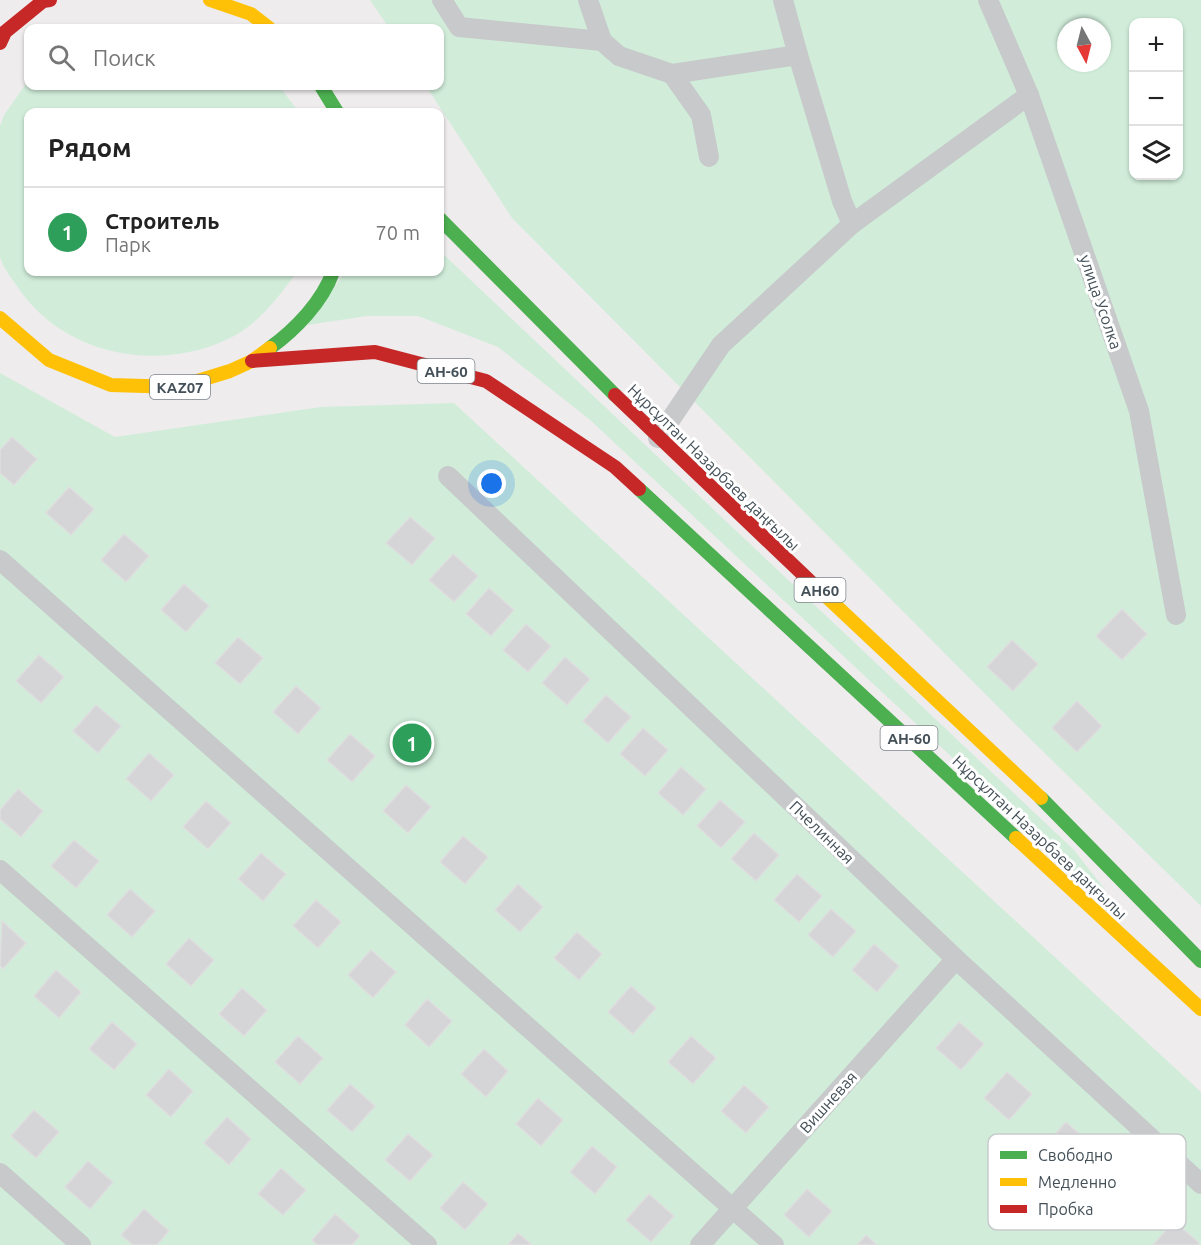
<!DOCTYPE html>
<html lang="ru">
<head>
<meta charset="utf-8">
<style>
  body { margin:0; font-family:Ubuntu,sans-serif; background:#f2f2f2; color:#222 }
  .controls { position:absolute; right:18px; top:18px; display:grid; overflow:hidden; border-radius:12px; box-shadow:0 2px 4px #0004 }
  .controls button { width:54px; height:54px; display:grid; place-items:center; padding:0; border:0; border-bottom:2px solid #e0e0e0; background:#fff; color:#222; font:30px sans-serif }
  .compass { position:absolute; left:1057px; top:18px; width:54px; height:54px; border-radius:50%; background:#fff; box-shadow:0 2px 4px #0004; rotate:173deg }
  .you { position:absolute; left:492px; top:484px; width:21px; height:21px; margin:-15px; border:4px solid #fff; border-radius:50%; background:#1a73e8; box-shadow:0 0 0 9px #1a73e833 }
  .badge { display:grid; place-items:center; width:39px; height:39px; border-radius:50%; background:#80878c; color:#fff; font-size:20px; font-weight:700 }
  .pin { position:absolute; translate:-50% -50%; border:3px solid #fff; box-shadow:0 2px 6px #0006 }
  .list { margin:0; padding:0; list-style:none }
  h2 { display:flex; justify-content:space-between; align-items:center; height:78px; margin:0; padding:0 24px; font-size:26px }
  h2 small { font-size:20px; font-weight:400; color:#767676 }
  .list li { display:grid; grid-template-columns:39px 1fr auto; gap:18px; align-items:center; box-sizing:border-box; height:90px; padding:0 24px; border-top:2px solid #e0e0e0 }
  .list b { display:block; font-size:22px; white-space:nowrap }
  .list p { margin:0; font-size:20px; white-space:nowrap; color:#767676 }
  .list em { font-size:20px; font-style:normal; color:#767676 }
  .icon { flex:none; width:33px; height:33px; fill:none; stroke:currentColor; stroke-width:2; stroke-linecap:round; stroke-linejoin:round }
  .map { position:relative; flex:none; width:1201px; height:1245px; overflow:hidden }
  .search { position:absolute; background:#fff; box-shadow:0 2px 4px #0004; left:24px; top:24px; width:420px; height:66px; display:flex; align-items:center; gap:15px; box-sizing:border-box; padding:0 21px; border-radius:12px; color:#767676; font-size:22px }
  .panel { position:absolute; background:#fff; box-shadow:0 2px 4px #0004; left:24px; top:108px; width:420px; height:168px; border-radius:12px }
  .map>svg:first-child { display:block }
  .green { fill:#d1edda; fill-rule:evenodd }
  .building { fill:#d5d4d7; stroke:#dfdedf; stroke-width:1.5 }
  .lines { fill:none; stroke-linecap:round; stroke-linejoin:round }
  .street { stroke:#c7c9cb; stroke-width:20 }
  .fast { stroke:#4caf50; stroke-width:14 }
  .slow { stroke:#ffc107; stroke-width:14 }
  .jam { stroke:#c62828; stroke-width:14 }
  .labels { text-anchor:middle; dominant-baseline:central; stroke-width:6; stroke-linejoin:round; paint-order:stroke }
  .shield { fill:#fff; stroke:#7c848a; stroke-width:1.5 }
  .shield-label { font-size:15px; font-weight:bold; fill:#445058 }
  .street-label { font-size:16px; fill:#445058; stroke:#fff }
  .key { fill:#fff; stroke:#c7cacd; stroke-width:1.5 }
  .key-label { font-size:16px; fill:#445058 }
</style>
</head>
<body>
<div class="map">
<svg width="1201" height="1245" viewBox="0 0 1201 1245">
  <rect width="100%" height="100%" fill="#eeeced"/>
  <!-- green -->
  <g class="green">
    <path d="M370 0H1201V906L1016 725 512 218 426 86H440V28H389ZM1134 22H1178V176H1134ZM1066 27H1102V63H1066Z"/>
    <path d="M28 81V86H279L299 112H28V272H297C278 298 257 326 226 340 156 372 67 355 21 292 13 280 4 270 0 257V126L4 115Z"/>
    <path d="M440 251 1074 850 1106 891 1102 897 589 419 498 347 418 316H367L307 325 345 272H440Z"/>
    <path d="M0 373 115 437 321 407 454 403 1201 1092V1245H0Z"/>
  </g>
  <!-- building -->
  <g class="building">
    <path d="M12 437 37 459 14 485 0 473V450Z"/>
    <path d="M69 487 94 509 71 535 46 513Z"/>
    <path d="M410 517 435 538 412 565 386 543Z"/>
    <path d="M124 534 149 556 126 582 101 560Z"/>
    <path d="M453 554 478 576 454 602 429 580Z"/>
    <path d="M184 584 209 606 186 632 161 610Z"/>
    <path d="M489 588 514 610 491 636 466 614Z"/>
    <path d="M1122 609 1147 634 1122 660 1096 636Z"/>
    <path d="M526 624 551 646 528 672 503 650Z"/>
    <path d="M238 637 263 658 240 684 215 663Z"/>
    <path d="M1012 640 1038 664 1013 691 987 667Z"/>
    <path d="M39 655 64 677 41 703 16 681Z"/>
    <path d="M565 657 590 679 567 705 542 683Z"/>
    <path d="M296 686 321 708 298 734 273 712Z"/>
    <path d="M606 695 631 717 608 743 583 721Z"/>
    <path d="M1077 701 1102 726 1077 752 1052 728Z"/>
    <path d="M96 705 121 726 98 753 73 731Z"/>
    <path d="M643 728 668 750 645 776 620 754Z"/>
    <path d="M350 734 375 756 352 782 327 760Z"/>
    <path d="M149 753 174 775 151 801 126 779Z"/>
    <path d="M681 767 706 789 683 815 658 793Z"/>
    <path d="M406 785 431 807 408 833 383 811Z"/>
    <path d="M18 789 43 811 21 837 0 819V810Z"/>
    <path d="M720 800 745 822 721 848 697 826Z"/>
    <path d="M206 801 231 823 208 849 183 827Z"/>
    <path d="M754 833 779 855 756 881 731 859Z"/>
    <path d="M463 836 488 857 465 884 440 862Z"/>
    <path d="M74 840 99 861 76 888 51 866Z"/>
    <path d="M261 853 286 874 263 901 238 879Z"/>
    <path d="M797 874 822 896 799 922 774 900Z"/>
    <path d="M518 884 543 907 520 932 495 910Z"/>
    <path d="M130 889 155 911 132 937 107 915Z"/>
    <path d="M316 900 341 922 318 948 293 926Z"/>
    <path d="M831 909 856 931 833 957 808 935Z"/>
    <path d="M2 921 26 943 3 969 0 966Z"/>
    <path d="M577 932 602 954 579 980 554 958Z"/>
    <path d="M189 938 214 960 191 986 166 964Z"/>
    <path d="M874 944 899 966 877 992 852 970Z"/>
    <path d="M371 950 396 972 373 998 348 975Z"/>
    <path d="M56 970 81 992 59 1018 34 996Z"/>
    <path d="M631 986 656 1008 633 1034 608 1012Z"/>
    <path d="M242 988 267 1010 244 1036 219 1014Z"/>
    <path d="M427 999 452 1021 429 1047 405 1025Z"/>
    <path d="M112 1022 137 1044 114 1070 89 1049Z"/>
    <path d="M959 1022 984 1044 961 1070 936 1048Z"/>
    <path d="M298 1036 323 1058 300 1084 275 1062Z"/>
    <path d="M691 1036 716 1058 693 1084 668 1062Z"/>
    <path d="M484 1049 508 1071 486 1097 461 1074Z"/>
    <path d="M169 1069 193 1091 171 1117 146 1095Z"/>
    <path d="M1007 1072 1032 1094 1009 1120 984 1098Z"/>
    <path d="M350 1084 375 1106 352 1132 327 1110Z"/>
    <path d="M744 1085 769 1107 746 1133 721 1111Z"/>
    <path d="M538 1098 563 1120 541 1146 516 1124Z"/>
    <path d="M34 1110 59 1132 36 1158 11 1136Z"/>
    <path d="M227 1117 251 1139 229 1165 204 1143Z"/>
    <path d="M1066 1122 1091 1144 1068 1170 1043 1148Z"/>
    <path d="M408 1134 433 1155 410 1181 385 1160Z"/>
    <path d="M592 1146 617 1167 595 1194 570 1172Z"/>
    <path d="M88 1161 113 1182 90 1209 65 1187Z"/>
    <path d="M281 1168 306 1190 283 1215 258 1194Z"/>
    <path d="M463 1182 488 1204 465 1230 440 1208Z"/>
    <path d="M807 1189 832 1211 809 1237 784 1215Z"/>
    <path d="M649 1194 674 1216 651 1242 626 1220Z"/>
    <path d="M144 1209 169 1231 157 1245H133L121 1235Z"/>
    <path d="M335 1214 360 1236 352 1245H317L312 1240Z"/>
    <path d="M1174 1221 1199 1243 1198 1245H1153Z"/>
    <path d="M518 1233 532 1245H508Z"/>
    <path d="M866 1235 877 1245H857Z"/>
  </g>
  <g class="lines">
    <!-- street -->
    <g class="street">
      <path d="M442 0 459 27 602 41"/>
      <path d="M588 0 602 41 619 56 672 74 798 55 842 201 852 224 1029 95"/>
      <path d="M783 0 798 55"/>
      <path d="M988 0 1029 95 1139 411 1176 615"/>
      <path d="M672 74 701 115 709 157"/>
      <path d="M658 438 721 345 852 224"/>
      <path d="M448 476 956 959 1201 1184"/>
      <path d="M0 560 774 1245"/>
      <path d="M0 870 427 1245"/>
      <path d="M0 1173 81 1245"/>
      <path d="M700 1245 956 959"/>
    </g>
    <!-- fast -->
    <g class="fast">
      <path d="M321 86 337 112"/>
      <path d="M440 219 615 395"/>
      <path d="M270 348C296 329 322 302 333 272"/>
      <path d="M639 489 1016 838"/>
      <path d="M1041 798 1201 961"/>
    </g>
    <!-- slow -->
    <g class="slow">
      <path d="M210 0 251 14 269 28"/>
      <path d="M0 318 49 360 111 385 178 387 230 371 252 361 270 348"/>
      <path d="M814 585 1041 798"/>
      <path d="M1016 838 1201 1009"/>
    </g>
    <!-- jam -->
    <g class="jam">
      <path d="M0 43 5 32 43 1 50 0"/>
      <path d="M252 361 375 352 486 381 615 467 639 489"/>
      <path d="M615 395 814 585"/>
    </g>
  </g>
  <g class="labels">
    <!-- shield labels -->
    <g class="shield">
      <rect x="417.5" y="359" width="57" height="24" rx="4.5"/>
      <rect x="150" y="375" width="60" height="24" rx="4.5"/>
      <rect x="794.5" y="578" width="51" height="24" rx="4.5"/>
      <rect x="880.5" y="726" width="57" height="24" rx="4.5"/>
    </g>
    <g class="shield-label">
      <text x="446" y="371">АН-60</text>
      <text x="180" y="387">KAZ07</text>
      <text x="820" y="590">АН60</text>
      <text x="909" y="738">АН-60</text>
    </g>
    <!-- street labels -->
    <g class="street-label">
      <text transform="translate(1101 302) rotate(71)">улица Усолка</text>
      <text transform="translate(714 467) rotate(44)">Нұрсұлтан Назарбаев даңғылы</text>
      <text transform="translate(822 832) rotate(44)">Пчелинная</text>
      <text transform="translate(1040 837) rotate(43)">Нұрсұлтан Назарбаев даңғылы</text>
      <text transform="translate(828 1102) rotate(-48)">Вишневая</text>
    </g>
  </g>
  <!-- legend -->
  <rect x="988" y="1134" width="198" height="96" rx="9" class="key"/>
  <rect x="1000" y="1151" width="27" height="8" fill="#4caf50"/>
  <rect x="1000" y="1178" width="27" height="8" fill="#ffc107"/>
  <rect x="1000" y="1205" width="27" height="8" fill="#c62828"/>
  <g class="key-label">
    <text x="1038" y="1161">Свободно</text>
    <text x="1038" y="1188">Медленно</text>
    <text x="1038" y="1215">Пробка</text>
  </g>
</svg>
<div class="controls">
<button>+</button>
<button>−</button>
<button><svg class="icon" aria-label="layers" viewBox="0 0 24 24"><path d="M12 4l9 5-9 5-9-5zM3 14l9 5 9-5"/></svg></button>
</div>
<svg class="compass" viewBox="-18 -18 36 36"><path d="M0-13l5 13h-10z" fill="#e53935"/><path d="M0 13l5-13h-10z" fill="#767676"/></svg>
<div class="you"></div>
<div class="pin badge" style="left:412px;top:743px;background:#2e9e5b">1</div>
<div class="search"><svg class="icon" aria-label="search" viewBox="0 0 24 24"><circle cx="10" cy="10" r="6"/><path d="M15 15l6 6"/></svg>Поиск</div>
<section class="panel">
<h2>Рядом<small></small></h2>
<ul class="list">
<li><span class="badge" style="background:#2e9e5b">1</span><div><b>Строитель</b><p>Парк</p></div><em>70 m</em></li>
</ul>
</section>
</div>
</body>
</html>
